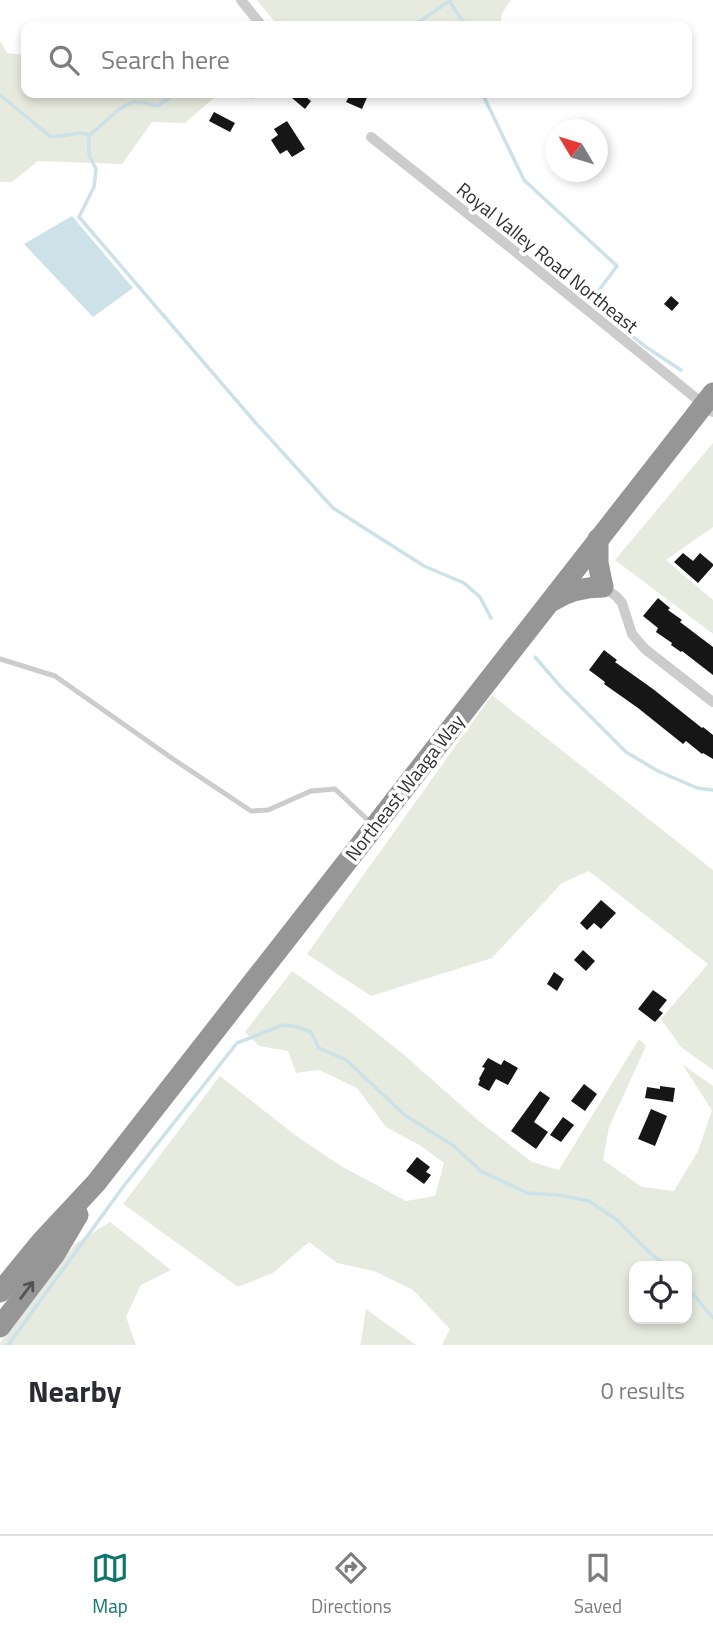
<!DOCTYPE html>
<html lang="en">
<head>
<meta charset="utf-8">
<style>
  body { margin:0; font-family:"Titillium Web",sans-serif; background:#f7f7f7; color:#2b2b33 }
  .controls { position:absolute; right:21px; bottom:21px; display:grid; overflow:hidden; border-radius:14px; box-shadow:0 4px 10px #0003 }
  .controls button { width:63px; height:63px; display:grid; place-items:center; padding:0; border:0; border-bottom:2px solid #e1e1e2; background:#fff; color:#2b2b33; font:35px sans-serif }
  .compass { position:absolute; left:545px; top:119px; width:63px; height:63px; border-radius:50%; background:#fff; box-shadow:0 4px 10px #0003; rotate:308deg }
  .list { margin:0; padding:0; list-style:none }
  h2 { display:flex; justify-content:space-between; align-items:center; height:91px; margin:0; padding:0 28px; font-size:30px }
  h2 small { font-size:23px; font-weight:400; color:#7c7c81 }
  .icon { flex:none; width:38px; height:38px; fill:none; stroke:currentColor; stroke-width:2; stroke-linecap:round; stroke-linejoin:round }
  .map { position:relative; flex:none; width:713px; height:1345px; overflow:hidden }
  .search { position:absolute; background:#fff; box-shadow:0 4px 10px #0003; left:21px; right:21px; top:21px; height:77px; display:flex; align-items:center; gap:18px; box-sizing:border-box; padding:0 24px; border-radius:14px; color:#7c7c81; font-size:26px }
  .sheet { height:189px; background:#fff }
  nav { display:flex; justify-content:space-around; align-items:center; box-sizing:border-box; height:98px; border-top:2px solid #e1e1e2; background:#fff; font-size:19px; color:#7c7c81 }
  nav a { display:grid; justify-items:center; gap:4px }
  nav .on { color:#0f766e }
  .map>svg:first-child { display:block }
  .green { fill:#e7eade; fill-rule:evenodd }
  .water { fill:#cce2e8 }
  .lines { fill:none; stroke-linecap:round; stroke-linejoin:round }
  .stream { stroke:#cce2e8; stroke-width:3.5 }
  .building { fill:#161616 }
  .lane { stroke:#ccc; stroke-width:5 }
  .street { stroke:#ccc; stroke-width:10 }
  .highway { stroke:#969696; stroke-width:21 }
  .oneway { stroke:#535353 }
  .labels { text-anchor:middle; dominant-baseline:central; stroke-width:7; stroke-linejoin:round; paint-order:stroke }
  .street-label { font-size:19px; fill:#2f2f2f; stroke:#fff }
</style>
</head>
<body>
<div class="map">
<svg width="713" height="1345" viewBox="0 0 713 1345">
  <rect width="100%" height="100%" fill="#fff"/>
  <!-- green -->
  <g class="green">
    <path d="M257 0H511L502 13 500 26H278Z"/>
    <path d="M0 41 7 53 26 55V93H266L253 99 217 95 185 123 152 122 122 164 38 161 12 182H0Z"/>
    <path d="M713 443V527L666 560 713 600V634L615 560Z"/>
    <path d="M492 695 713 870V1070L681 1047 661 1019 708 964 589 871 562 883 492 958 371 996 307 954Z"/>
    <path d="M292 971 349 1011 403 1054 479 1121 532 1162 559 1170 639 1039 646 1046 609 1127 603 1160 642 1187 674 1191 698 1151 712 1110 682 1064 713 1086V1345H442L450 1329 413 1290 374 1271 337 1263 309 1242 273 1273 238 1287 123 1204 220 1076 295 1135 341 1166 406 1201 435 1196 444 1163 421 1146 386 1127 357 1088 319 1070 296 1073 288 1051 259 1046 245 1032ZM634 1266H687V1319H634Z"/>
    <path d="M110 1222 171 1270 141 1285 126 1317 136 1345H0V1343L75 1244Z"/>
    <path d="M366 1309 416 1345H417H359L361 1342Z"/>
  </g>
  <!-- water -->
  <path class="water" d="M72 216 133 288 93 317 24 244Z"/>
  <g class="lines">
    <!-- stream -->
    <g class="stream">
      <path d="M450 2 466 26"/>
      <path d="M413 26 451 0"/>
      <path d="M482 93 524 180 617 266 590 302 646 347 681 370"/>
      <path d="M0 95 51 137 81 133 89 135C103 126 119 104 136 102 142 102 152 105 158 106L175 93"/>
      <path d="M89 135V155L96 169 94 187 79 217 254 421 333 508 424 566 464 583 480 597 491 618"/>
      <path d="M535 657 560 686 626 752 658 771 697 788 713 790"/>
      <path d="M687 1287 713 1318"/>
      <path d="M8 1345 123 1187 237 1043 283 1025 298 1027 311 1032 319 1048 346 1060 406 1116 454 1146 481 1171 527 1193 558 1195 589 1201 617 1220 651 1254 668 1266"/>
    </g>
  </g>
  <!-- building -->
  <g class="building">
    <path d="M296 93H301L311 101 305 109 292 98Z"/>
    <path d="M351 93H369L362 109 346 102Z"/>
    <path d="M214 112 235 123 230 132 209 121Z"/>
    <path d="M287 121 305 149 292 157 287 150 280 154 271 140 278 135 274 129Z"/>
    <path d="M671 296 679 303 672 311 664 304Z"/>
    <path d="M683 553 693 561 700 553 713 564V566L698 583 674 562Z"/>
    <path d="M658 598 670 608 668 610 682 620 680 622 713 647V675L682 651 681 652 671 645 672 643 656 632 658 628 643 616Z"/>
    <path d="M604 650 617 660 615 662 653 689 702 728 703 727 713 735V759L703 753 702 754 686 741 683 744 638 708 604 684 605 682 589 670Z"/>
    <path d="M601 900 616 913 601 929 594 923 587 930 580 923Z"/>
    <path d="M583 950 595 961 586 971 574 960Z"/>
    <path d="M554 972 564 979 557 991 547 984Z"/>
    <path d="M653 990 667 1000 659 1010 663 1013 655 1022 638 1009Z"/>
    <path d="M488 1058 501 1065 504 1060 518 1068 508 1085 496 1079 489 1091 478 1085 480 1080 479 1079 485 1068 482 1067Z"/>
    <path d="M584 1084 597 1094 585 1111 571 1101Z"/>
    <path d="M660 1086 675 1088 673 1102 645 1098 647 1087 660 1089Z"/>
    <path d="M540 1091 550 1098 534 1122 548 1132 536 1149 511 1131Z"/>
    <path d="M651 1109 667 1116 655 1146 638 1139Z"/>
    <path d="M563 1117 574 1125 561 1142 550 1135Z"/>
    <path d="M417 1157 430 1167 426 1172 431 1175 424 1184 406 1171Z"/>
  </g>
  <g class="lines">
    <!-- lane -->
    <path class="lane" d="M0 659 55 676 173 759 251 811 268 810 311 791 335 789 372 824"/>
    <!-- street -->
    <g class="street">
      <path d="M241 0 262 26"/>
      <path d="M371 137 517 253 713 412"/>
      <path d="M603 587 616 596 622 603 632 634 645 649 713 702"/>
    </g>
    <!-- highway -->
    <g class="highway">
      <path d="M552 601C568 591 584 587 603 587L598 563V539"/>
      <path d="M0 1292 41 1242 96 1183 713 393"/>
      <path d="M0 1327 55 1254 78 1215"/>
    </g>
  </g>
  <!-- one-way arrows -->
  <defs><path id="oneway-shaft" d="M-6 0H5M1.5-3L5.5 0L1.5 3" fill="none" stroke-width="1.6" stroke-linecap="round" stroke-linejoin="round" transform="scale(1.75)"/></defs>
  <use class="oneway" href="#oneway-shaft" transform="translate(27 1290) rotate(-53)"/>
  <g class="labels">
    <!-- street labels -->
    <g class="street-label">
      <text transform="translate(548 257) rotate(39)">Royal Valley Road Northeast</text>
      <text transform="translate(404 787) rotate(-52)">Northeast Waaga Way</text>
    </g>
  </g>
</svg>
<div class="controls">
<button><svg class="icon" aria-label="locate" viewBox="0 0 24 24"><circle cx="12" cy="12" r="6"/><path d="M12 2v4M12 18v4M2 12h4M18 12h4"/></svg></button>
</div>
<svg class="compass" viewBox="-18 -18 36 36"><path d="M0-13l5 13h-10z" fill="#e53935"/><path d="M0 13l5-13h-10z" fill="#7c7c81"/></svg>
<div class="search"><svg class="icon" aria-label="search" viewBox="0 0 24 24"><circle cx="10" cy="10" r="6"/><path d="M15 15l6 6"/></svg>Search here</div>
</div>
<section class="sheet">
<h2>Nearby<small>0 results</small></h2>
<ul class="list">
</ul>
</section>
<nav>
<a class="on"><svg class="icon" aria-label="map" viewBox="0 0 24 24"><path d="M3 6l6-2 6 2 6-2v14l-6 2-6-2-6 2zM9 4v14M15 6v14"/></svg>Map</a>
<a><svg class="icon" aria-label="directions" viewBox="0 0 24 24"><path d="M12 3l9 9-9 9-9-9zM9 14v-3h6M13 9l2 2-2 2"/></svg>Directions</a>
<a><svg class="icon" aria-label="saved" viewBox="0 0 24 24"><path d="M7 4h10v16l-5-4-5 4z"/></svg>Saved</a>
</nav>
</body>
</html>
